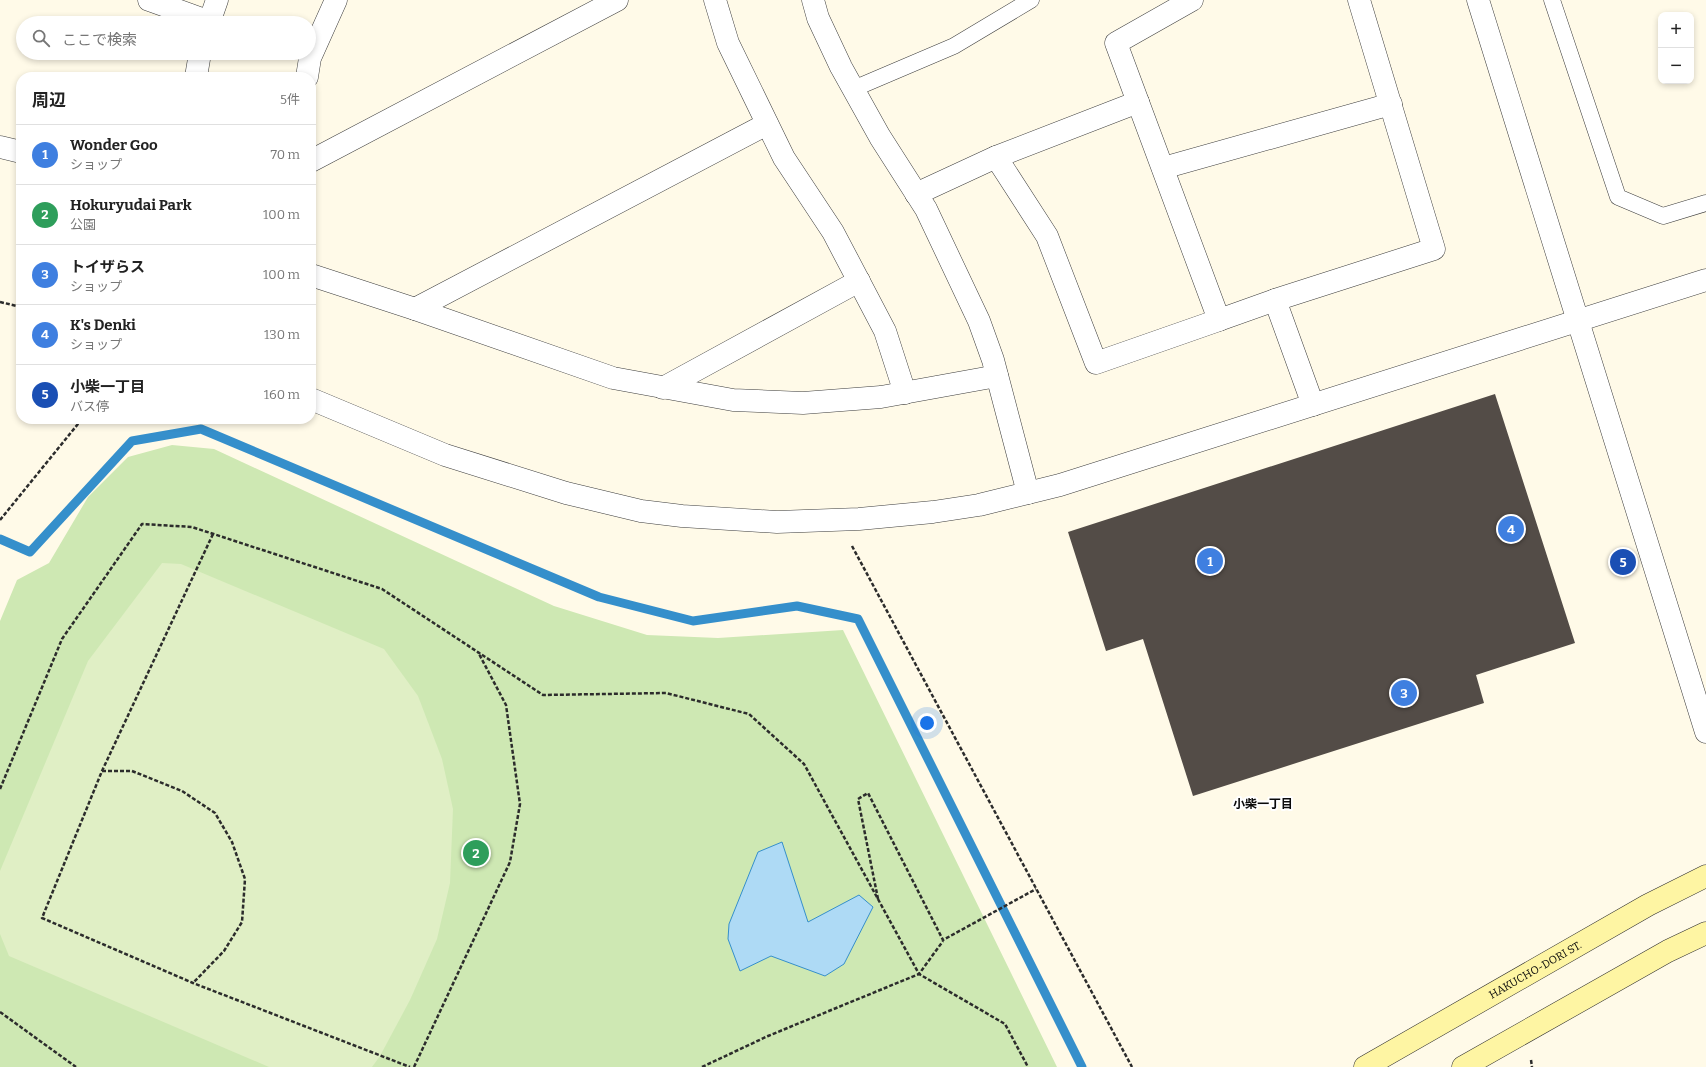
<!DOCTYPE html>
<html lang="ja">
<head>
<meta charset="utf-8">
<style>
  body { margin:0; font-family:Bitter,"Noto Sans JP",serif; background:#f6f6f6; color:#222 }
  .controls { position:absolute; right:12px; top:12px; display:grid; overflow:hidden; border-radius:8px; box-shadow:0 2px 6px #0003 }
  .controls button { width:36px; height:36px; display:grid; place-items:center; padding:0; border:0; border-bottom:1px solid #e0e0e0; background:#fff; color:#222; font:20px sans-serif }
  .you { position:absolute; left:927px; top:723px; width:14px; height:14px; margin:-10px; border:3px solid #fff; border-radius:50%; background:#1a73e8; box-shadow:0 0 0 6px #1a73e833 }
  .badge { display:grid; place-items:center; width:26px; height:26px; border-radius:50%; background:#7c3aed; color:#fff; font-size:13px; font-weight:700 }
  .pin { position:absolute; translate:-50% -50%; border:2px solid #fff; box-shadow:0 1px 4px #0006 }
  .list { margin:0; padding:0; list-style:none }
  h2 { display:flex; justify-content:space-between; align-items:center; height:52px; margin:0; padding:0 16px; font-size:17px }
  h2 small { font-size:13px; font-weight:400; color:#767676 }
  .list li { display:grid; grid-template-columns:26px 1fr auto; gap:12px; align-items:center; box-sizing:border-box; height:60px; padding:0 16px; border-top:1px solid #e0e0e0 }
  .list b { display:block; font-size:15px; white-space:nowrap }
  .list p { margin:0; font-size:13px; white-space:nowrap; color:#767676 }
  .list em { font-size:13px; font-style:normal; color:#767676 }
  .icon { flex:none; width:22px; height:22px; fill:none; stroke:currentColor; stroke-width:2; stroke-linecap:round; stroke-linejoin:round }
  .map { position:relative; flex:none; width:1706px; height:1067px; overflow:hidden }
  .search { position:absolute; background:#fff; box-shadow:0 2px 6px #0003; left:16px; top:16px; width:300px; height:44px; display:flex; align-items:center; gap:10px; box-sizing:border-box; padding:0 14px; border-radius:22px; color:#767676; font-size:15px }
  .panel { position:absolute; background:#fff; box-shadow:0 2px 6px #0003; left:16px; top:72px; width:300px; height:352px; border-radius:16px }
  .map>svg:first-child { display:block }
  .green { fill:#cee8b3 }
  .pitch { fill:#e0efc5 }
  .water { fill:#aedaf5; stroke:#358fcb }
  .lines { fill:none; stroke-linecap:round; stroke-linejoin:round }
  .stream { stroke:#358fcb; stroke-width:9 }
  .building { fill:#534c47 }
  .service-casing { stroke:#3d3d3d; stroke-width:17 }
  .minor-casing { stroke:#3d3d3d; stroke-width:23 }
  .tertiary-casing { stroke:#3d3d3d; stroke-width:23 }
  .secondary-casing { stroke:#2c2c2c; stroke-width:23 }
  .path { stroke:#2c2c2c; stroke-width:2.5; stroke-dasharray:4 2; stroke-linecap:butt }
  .service { stroke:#fff; stroke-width:16 }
  .minor { stroke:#fff; stroke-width:22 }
  .tertiary { stroke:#fff; stroke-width:22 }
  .secondary { stroke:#fef5a3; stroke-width:22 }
  .labels { text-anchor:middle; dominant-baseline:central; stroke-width:4; stroke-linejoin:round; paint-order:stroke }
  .street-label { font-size:11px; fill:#0a0a0a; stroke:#fff }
  .neighbourhood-label { font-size:12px; font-weight:bold; fill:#0a0a0a; stroke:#fff }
</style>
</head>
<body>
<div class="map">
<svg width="1706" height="1067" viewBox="0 0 1706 1067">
  <rect width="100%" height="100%" fill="#fffae8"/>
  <!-- green -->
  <path class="green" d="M172 445 214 449 554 606 647 635 718 638 843 630 1057 1067H0V621L17 580 49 563 88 497 128 457Z"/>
  <!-- pitch -->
  <path class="pitch" d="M162 563 181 564 384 649 418 696 442 759 453 809 450 883 437 939 410 1000 380 1056 372 1067H269L9 956 0 934V871L88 661Z"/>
  <!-- water -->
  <path class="water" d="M782 842 808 922 859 895 873 907 844 964 825 976 771 956 740 971 728 939 729 924 758 852Z"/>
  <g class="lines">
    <!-- stream -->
    <path class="stream" d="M0 539 30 552 132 441 201 429 599 597 693 621 797 606 858 619 1082 1067"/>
  </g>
  <!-- building -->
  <path class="building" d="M1495 394 1575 643 1476 675 1484 703 1193 796 1143 639 1106 651 1068 532Z"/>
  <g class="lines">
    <!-- service casing -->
    <g class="service-casing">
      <g id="service">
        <path d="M1552 0 1618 197 1663 216 1706 203"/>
        <path d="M853 89 954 46 1031 0"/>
      </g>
    </g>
    <!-- minor casing -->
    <g class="minor-casing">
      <g id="minor">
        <path d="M149 0 213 23"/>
        <path d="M715 0 728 43 784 158 833 232 885 331 905 393"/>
        <path d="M813 0 818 18 841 67 880 137 926 209 979 321 993 360 1028 493"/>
        <path d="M1192 0 1116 43 1219 320 1275 300 1434 249 1359 0"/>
        <path d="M209 23 217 0"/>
        <path d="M196 77 200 53"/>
        <path d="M307 77 310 58 336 0"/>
        <path d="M1138 102 996 157 1047 236 1096 363 1219 320"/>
        <path d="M0 147 21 152"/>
        <path d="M311 161 617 0"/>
        <path d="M1163 168 1391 104"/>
        <path d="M916 194 996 157"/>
        <path d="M311 275 415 309 613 378 733 400 803 403 881 397 997 376"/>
        <path d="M1275 300 1313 405"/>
        <path d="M415 309 767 124"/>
        <path d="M663 388 859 281"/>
      </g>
    </g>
    <!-- tertiary casing -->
    <g class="tertiary-casing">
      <g id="tertiary">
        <path d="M1478 0 1706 732"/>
        <path d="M311 399 445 455 566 493 641 511 682 516 777 522 859 519 933 512 979 505 1060 485 1706 280"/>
      </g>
    </g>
    <!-- secondary casing -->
    <g class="secondary-casing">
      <g id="secondary">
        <path id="s1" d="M1365 1067 1648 905 1706 876"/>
        <path d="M1463 1067 1668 951 1706 933"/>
      </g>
    </g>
    <!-- path -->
    <g class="path">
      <path d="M0 302 21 307"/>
      <path d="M0 520 82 419"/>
      <path d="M213 534 102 771 42 918 193 983 410 1067"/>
      <path d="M852 546 1132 1067"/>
      <path d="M102 771H132L182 791 215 813 232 842 245 879 242 922 224 951 193 983"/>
      <path d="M0 789 62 639 142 524 192 527 382 589 543 695 666 693 749 714 804 764 919 974 1005 1024 1028 1067"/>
      <path d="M878 899 858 799 868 793 943 940 1036 889"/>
      <path d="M0 1012 76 1067"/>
      <path d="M1531 1060 1532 1067"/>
      <path d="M414 1067 510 862 520 804 506 705 478 652"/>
      <path d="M702 1067 768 1036 919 974 943 941"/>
    </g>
    <!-- service -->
    <use href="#service" class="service"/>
    <!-- minor -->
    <use href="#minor" class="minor"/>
    <!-- tertiary -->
    <use href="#tertiary" class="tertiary"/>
    <!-- secondary -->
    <use href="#secondary" class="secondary"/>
  </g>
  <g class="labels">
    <!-- street labels -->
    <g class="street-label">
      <text stroke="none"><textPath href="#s1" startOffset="196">HAKUCHO-DORI ST.</textPath></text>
    </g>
    <!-- neighbourhood labels -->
    <g class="neighbourhood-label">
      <text x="1263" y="804">小柴一丁目</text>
    </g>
  </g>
</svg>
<div class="controls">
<button>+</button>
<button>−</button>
</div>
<div class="you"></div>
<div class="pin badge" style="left:1210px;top:561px;background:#3f7fe0">1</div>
<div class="pin badge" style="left:476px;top:853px;background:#2e9e5b">2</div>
<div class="pin badge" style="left:1404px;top:693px;background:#3f7fe0">3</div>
<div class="pin badge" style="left:1511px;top:529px;background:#3f7fe0">4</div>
<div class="pin badge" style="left:1623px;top:562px;background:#1a4fb4">5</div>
<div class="search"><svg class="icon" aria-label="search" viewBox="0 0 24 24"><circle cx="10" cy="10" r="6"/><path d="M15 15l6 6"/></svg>ここで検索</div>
<section class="panel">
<h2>周辺<small>5件</small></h2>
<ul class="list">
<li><span class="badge" style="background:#3f7fe0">1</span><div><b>Wonder Goo</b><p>ショップ</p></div><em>70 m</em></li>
<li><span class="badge" style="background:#2e9e5b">2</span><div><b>Hokuryudai Park</b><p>公園</p></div><em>100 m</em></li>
<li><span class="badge" style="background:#3f7fe0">3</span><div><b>トイザらス</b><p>ショップ</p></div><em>100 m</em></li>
<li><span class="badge" style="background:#3f7fe0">4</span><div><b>K's Denki</b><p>ショップ</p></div><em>130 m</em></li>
<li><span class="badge" style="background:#1a4fb4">5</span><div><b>小柴一丁目</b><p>バス停</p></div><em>160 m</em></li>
</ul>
</section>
</div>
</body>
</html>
